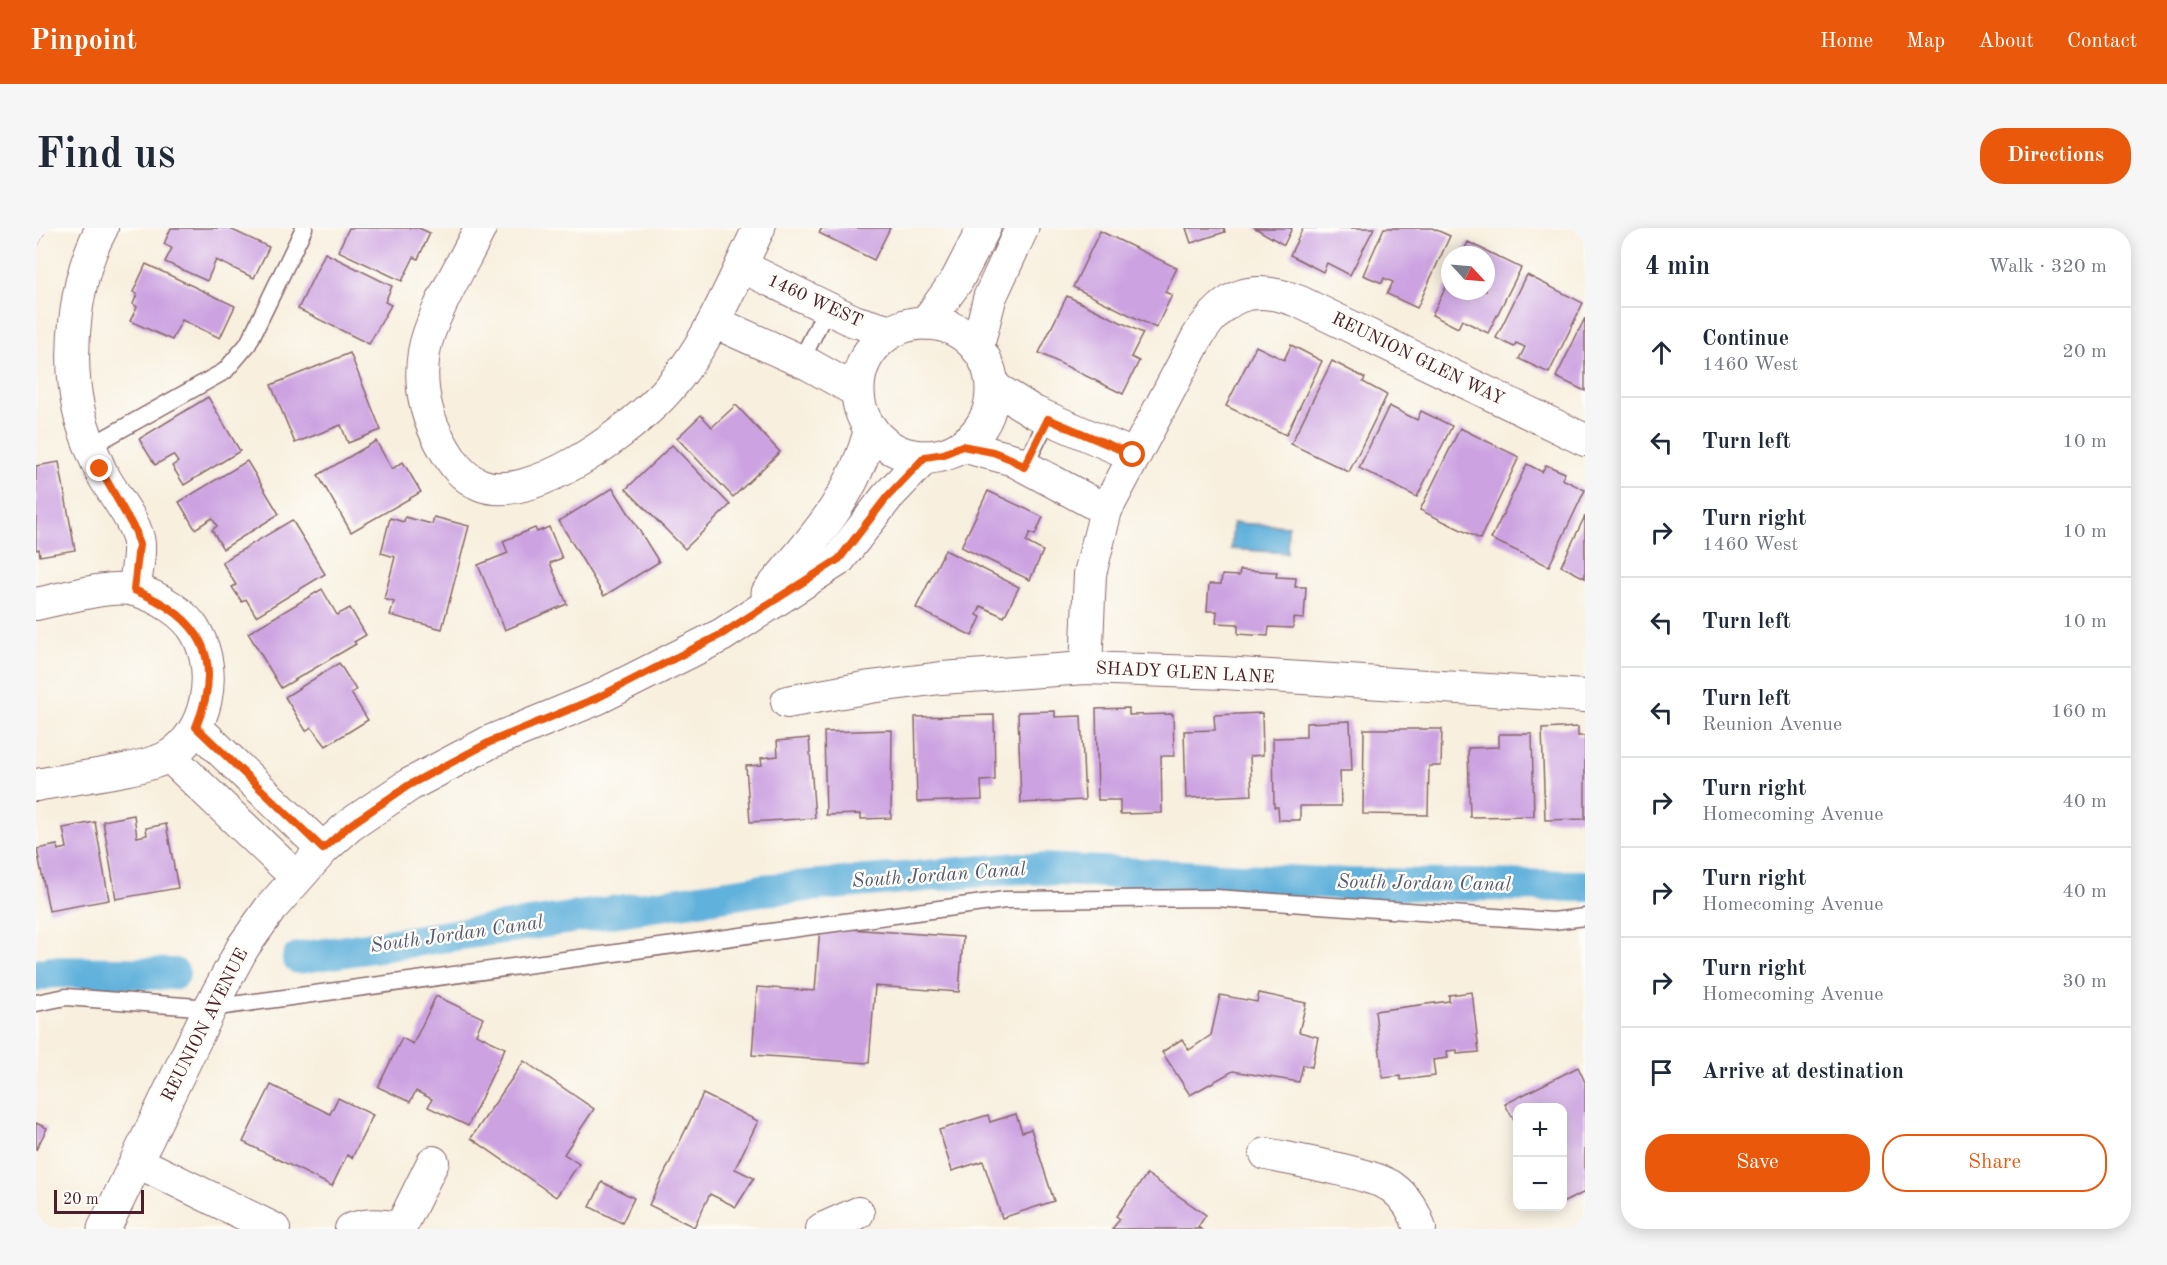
<!DOCTYPE html>
<html lang="en">
<head>
<meta charset="utf-8">
<style>
  body { margin:0; font-family:"Old Standard TT",serif; background:#f6f6f7; color:#1f2937 }
  .controls { position:absolute; right:18px; bottom:18px; display:grid; overflow:hidden; border-radius:12px; box-shadow:0 3px 15px #0003 }
  .controls button { width:54px; height:54px; display:grid; place-items:center; padding:0; border:0; border-bottom:2px solid #e0e1e3; background:#fff; color:#1f2937; font:30px sans-serif }
  .compass { position:absolute; left:1405px; top:18px; width:54px; height:54px; border-radius:50%; background:#fff; box-shadow:0 3px 15px #0003; rotate:116deg }
  .scale { position:absolute; left:18px; bottom:15px; width:90px; box-sizing:border-box; padding-left:6px; border:3px solid #4a1f2b; border-top:0; font-size:16px; line-height:21px; white-space:nowrap; color:#4a1f2b; -webkit-text-stroke:4px #fdfcf7; paint-order:stroke }
  .stop { position:absolute; width:18px; height:18px; margin:-14px; border:4px solid #ea580c; border-radius:50%; background:#fff }
  .stop.end { background:#ea580c; border-color:#fff; box-shadow:0 2px 6px #0008 }
  .list { margin:0; padding:0; list-style:none }
  h2 { display:flex; justify-content:space-between; align-items:center; height:78px; margin:0; padding:0 24px; font-size:26px }
  h2 small { font-size:20px; font-weight:400; color:#747a83 }
  .list li { display:grid; grid-template-columns:39px 1fr auto; gap:18px; align-items:center; box-sizing:border-box; height:90px; padding:0 24px; border-top:2px solid #e0e1e3 }
  .list b { display:block; font-size:22px; white-space:nowrap }
  .list p { margin:0; font-size:20px; white-space:nowrap; color:#747a83 }
  .list em { font-size:20px; font-style:normal; color:#747a83 }
  .actions { display:flex; gap:12px; padding:18px 24px }
  .actions a { flex:1; padding:14px 0; border:2px solid #ea580c; border-radius:24px; text-align:center; font-size:21px; color:#ea580c }
  .actions .main { background:#ea580c; color:#fff }
  .icon { flex:none; width:33px; height:33px; fill:none; stroke:currentColor; stroke-width:2; stroke-linecap:round; stroke-linejoin:round }
  .map { position:relative; flex:none; width:1549px; height:1001px; overflow:hidden; border-radius:24px }
  header { display:flex; align-items:center; gap:36px; box-sizing:border-box; height:84px; padding:0 30px; background:#ea580c; color:#fff }
  header strong { font-size:28px }
  nav { display:flex; gap:33px; margin-inline-start:auto; font-size:21px }
  .intro { display:flex; align-items:center; justify-content:space-between; box-sizing:border-box; height:144px; padding:0 36px }
  h1 { margin:0; font-size:42px }
  .button { padding:15px 27px; border-radius:24px; background:#ea580c; color:#fff; font-size:21px; font-weight:700 }
  main { display:flex; gap:36px; padding:0 36px }
  aside { flex:1; background:#fff; border-radius:24px; box-shadow:0 3px 15px #0003 }
  .map>svg:first-child { display:block }
  .water { fill:#60b1db; stroke:#556883; stroke-width:1.5 }
  .lines { fill:none; stroke-linecap:round; stroke-linejoin:round }
  .canal { stroke:#60b1db; stroke-width:32 }
  .building { fill:#cca2e1 }
  .service-casing { stroke:#87686a; stroke-width:19 }
  .minor-casing { stroke:#87686a; stroke-width:34 }
  .tertiary-casing { stroke:#87686a; stroke-width:35 }
  .service { stroke:#fff; stroke-width:16 }
  .minor { stroke:#fff; stroke-width:32 }
  .tertiary { stroke:#fff; stroke-width:33 }
  .route { stroke:#ea580c; stroke-width:8 }
  .labels { text-anchor:middle; dominant-baseline:central; stroke-width:5; stroke-linejoin:round; paint-order:stroke }
  .street-label { font-size:18px; fill:#4a1f2b; stroke:#fdfcf7 }
  .water-label { font-size:20px; font-style:italic; fill:#535971; stroke:#fdfcf7 }
</style>
</head>
<body>
<header>
<strong>Pinpoint</strong>
<nav><a>Home</a><a>Map</a><a>About</a><a>Contact</a></nav>
</header>
<div class="intro"><h1>Find us</h1><a class="button">Directions</a></div>
<main>
<div class="map">
<svg width="1549" height="1001" viewBox="0 0 1549 1001">
  <rect width="100%" height="100%" fill="#fdfcf7"/>
  <filter id="ink" filterUnits="userSpaceOnUse"><feTurbulence type="fractalNoise" baseFrequency=".0167" numOctaves="2"/><feDisplacementMap in="SourceGraphic" scale="12" xChannelSelector="R" yChannelSelector="G"/><feConvolveMatrix kernelMatrix="1 2 1 2 8 2 1 2 1" color-interpolation-filters="sRGB"/></filter>
  <filter id="wash" filterUnits="userSpaceOnUse"><feTurbulence type="fractalNoise" baseFrequency=".008" numOctaves="4" result="noise"/><feDisplacementMap in="SourceGraphic" scale="24" xChannelSelector="R" yChannelSelector="G"/><feGaussianBlur stdDeviation="1.35" result="paint"/><feColorMatrix in="noise" values="0 0 0 0 0 0 0 0 0 0 0 0 0 0 0 0 0 1.4 0 .05"/><feComposite in="paint" operator="in"/></filter>
  <g filter="url(#wash)">
    <rect width="100%" height="100%" fill="#f8efde"/>
    <!-- water -->
    <path class="water" d="M1197 295 1252 298 1251 325 1195 321Z"/>
    <g class="lines">
      <!-- canal -->
      <g class="canal">
        <path d="M262 730 726 662 984 640 1310 656 1549 658"/>
        <path d="M0 748 14 744 138 746"/>
      </g>
    </g>
    <g id="blocks">
      <!-- building -->
      <g class="building">
        <path d="M0 0H10L0 21Z"/>
        <path d="M135 0H192L233 19 218 50 180 32 171 53 129 34 136 20 128 16Z"/>
        <path d="M313 0H383L394 5 382 31 378 29 366 53 302 23Z"/>
        <path d="M786 0H854L838 32 783 5Z"/>
        <path d="M1150 0H1188L1189 4 1155 15Z"/>
        <path d="M1219 0H1256L1248 17Z"/>
        <path d="M1267 0H1338L1314 47 1291 35 1287 44 1254 27Z"/>
        <path d="M1348 0H1396L1414 8 1381 80 1351 66 1357 54 1348 50 1346 55 1327 47Z"/>
        <path d="M1064 3 1141 40 1129 64 1136 67 1120 100 1037 59Z"/>
        <path d="M1432 14 1485 40 1452 105 1426 92 1422 100 1396 87 1414 51V63H1450V27H1426Z"/>
        <path d="M289 25 356 58 349 74 355 77 333 116 262 81Z"/>
        <path d="M110 36 199 78 184 110 146 92 136 112 94 93 101 79 97 76 101 66 97 64Z"/>
        <path d="M1491 47 1547 75 1513 145 1483 131 1489 119 1480 115 1478 119 1460 110Z"/>
        <path d="M1031 68 1107 105 1095 129 1103 133 1087 166 1003 125Z"/>
        <path d="M1549 90V163L1520 149Z"/>
        <path d="M1255 117 1286 133 1250 207 1190 178 1220 118 1248 132Z"/>
        <path d="M314 125 345 202 312 215 305 197 259 215 235 157Z"/>
        <path d="M1296 133 1329 150 1327 154 1351 167 1313 244 1255 216Z"/>
        <path d="M172 169 204 223 148 257 136 238 142 234 137 227 119 237 103 211Z"/>
        <path d="M700 177 744 224 697 269 641 210 665 187 676 199Z"/>
        <path d="M1353 178 1381 192 1385 183 1416 198 1381 269 1323 240Z"/>
        <path d="M1424 200 1483 229 1444 311 1384 282Z"/>
        <path d="M340 213 356 241 367 234 385 264 315 304 282 247Z"/>
        <path d="M636 217 694 277 649 321 590 261Z"/>
        <path d="M211 233 243 286 187 321 176 302 181 298 176 290 159 301 143 274Z"/>
        <path d="M23 234 39 322 4 328 3 321 0 322V238Z"/>
        <path d="M1491 236 1506 244 1510 237 1529 245 1526 251 1549 262 1513 338 1455 311Z"/>
        <path d="M577 260 623 334 568 368 523 293Z"/>
        <path d="M952 263 1007 289 999 307 994 305 990 314 1007 323 994 352 925 319Z"/>
        <path d="M1549 288V350L1525 338Z"/>
        <path d="M369 289 396 296 398 289 433 298 406 401 354 387 358 374 348 371 359 329 345 325 354 290 368 294Z"/>
        <path d="M256 292 289 346 220 388 210 371 206 374 196 359 200 357 186 334Z"/>
        <path d="M513 299 526 330 514 335 531 376 469 402 442 337 472 325 467 313 499 300 501 304Z"/>
        <path d="M909 322 983 359 968 389 945 378 941 387 945 389 936 408 880 380Z"/>
        <path d="M1204 342 1241 344 1240 349 1260 350 1259 359H1270L1268 391 1257 390V400L1233 399 1232 408 1202 406V396L1180 395 1181 383H1171L1173 356H1185L1186 347 1203 348Z"/>
        <path d="M286 361 301 387 314 380 330 407 318 414 320 416 245 460 212 405Z"/>
        <path d="M303 435 320 462 315 465 332 492 290 518 275 499 270 503 249 469Z"/>
        <path d="M1093 480V487L1137 486 1138 528H1125L1126 585 1084 586V572H1062L1060 481Z"/>
        <path d="M1019 483V489L1045 488 1049 572 985 575 982 484Z"/>
        <path d="M1226 485 1227 527 1214 528 1216 567 1150 570 1148 503 1179 502 1178 487Z"/>
        <path d="M958 487 959 552 945 553 946 572 881 574 879 489Z"/>
        <path d="M1314 493 1316 543H1304L1305 578H1264V592H1243L1242 579H1238L1237 510 1270 509V495Z"/>
        <path d="M1542 499V508H1549V591L1509 592 1506 501Z"/>
        <path d="M1328 501H1406L1405 538H1393L1392 587 1327 586Z"/>
        <path d="M856 502 855 590 825 591V586L790 587 788 504Z"/>
        <path d="M1463 506H1496L1498 588 1434 589 1432 520 1463 519Z"/>
        <path d="M773 510 779 590 714 594 710 538 726 537 725 530 742 528 741 513Z"/>
        <path d="M98 587 101 609 111 607 110 600 130 596 142 660 80 671 67 593Z"/>
        <path d="M59 594 73 672 13 683 1 621 21 617 22 622 31 620 27 600Z"/>
        <path d="M784 699 927 709 923 764 839 758 833 835 716 827 721 759 779 763Z"/>
        <path d="M1436 764 1443 824 1421 826V822L1411 823 1412 830 1397 832 1399 848 1365 852 1364 848 1347 850 1339 783 1413 773V767Z"/>
        <path d="M1223 765 1270 775 1263 804 1282 809 1276 839 1267 837 1263 854 1197 843 1154 867 1126 824 1146 811 1153 822 1175 807 1184 767 1221 774Z"/>
        <path d="M400 768 447 790 440 806 469 820 432 898 392 879 396 871 380 863 374 874 342 859 366 810 377 816Z"/>
        <path d="M488 833 558 881 528 926 543 936 520 969 435 910Z"/>
        <path d="M1542 839 1549 854V964L1526 975V880H1482V900L1469 876Z"/>
        <path d="M235 857 294 886 302 870 337 887 316 930 311 927 296 958 207 914Z"/>
        <path d="M667 866 722 893 699 941 718 950 700 979 674 966 658 999 613 977Z"/>
        <path d="M980 886 986 904 995 901 1018 973 966 990 947 933 916 943 903 902 952 887 954 894Z"/>
        <path d="M0 895 11 900 0 922Z"/>
        <path d="M1111 946 1170 987 1162 999 1165 1001H1076L1084 991 1080 988Z"/>
        <path d="M566 954 598 970 586 995 554 979Z"/>
      </g>
    </g>
  </g>
  <g filter="url(#ink)">
    <use href="#blocks" fill-opacity="0" stroke="#87686a" stroke-width="1.5"/>
    <g class="lines">
      <!-- service casing -->
      <g class="service-casing">
        <g id="service">
          <path d="M765 133 791 80"/>
          <path d="M55 218 189 143 212 116 268 0"/>
          <path d="M988 239 1012 191"/>
          <path d="M0 775 30 769 174 780 969 672 1179 670 1517 693 1549 689"/>
        </g>
      </g>
      <!-- minor casing -->
      <g class="minor-casing">
        <g id="minor">
          <path d="M66 0C39 48 31 125 42 179 46 199 55 221 63 239 73 263 101 292 103 316 104 331 100 348 98 362"/>
          <path d="M444 0C428 34 394 88 388 124 383 156 389 187 405 215 415 233 425 249 445 257 494 276 585 208 619 175 668 128 694 59 723 0"/>
          <path d="M705 38 818 93 855 104"/>
          <path d="M678 94 774 137 822 164"/>
          <path d="M956 158 998 184 1097 227"/>
          <path d="M926 218 975 231 1070 282"/>
          <path d="M0 376C27 371 73 356 99 362 121 368 150 385 161 406 182 445 172 503 133 528 110 542 30 551 0 557"/>
          <path d="M1050 440 1054 346 1070 282 1162 108C1190 65 1216 55 1264 74L1549 212"/>
          <path d="M751 474 834 459 905 450 1050 440 1188 445 1549 468"/>
          <path d="M160 499 287 621"/>
          <path d="M133 528 261 650"/>
          <path d="M1230 926C1258 932 1336 945 1356 959 1371 970 1379 984 1384 1001"/>
          <path d="M102 934 238 1001"/>
          <path d="M315 1001C332 996 345 996 362 1001"/>
          <path d="M364 1001 397 934"/>
          <path d="M786 1001 822 985"/>
        </g>
      </g>
      <!-- tertiary casing -->
      <g class="tertiary-casing">
        <g id="tertiary">
          <path d="M890 95 921 52 948 0"/>
          <circle cx="889" cy="162" r="67"/>
          <path d="M941 120 954 69 986 0"/>
          <path d="M732 365C777 311 816 272 835 201"/>
          <path d="M68 1001 174 780 207 719 234 681 287 621 314 597 373 557 454 514 561 470 686 407 803 331 851 269 889 229"/>
        </g>
      </g>
      <!-- service -->
      <use href="#service" class="service"/>
      <!-- minor -->
      <use href="#minor" class="minor"/>
      <!-- tertiary -->
      <use href="#tertiary" class="tertiary"/>
    </g>
  </g>
  <g class="lines" filter="url(#ink)">
    <!-- route -->
    <path class="route" d="M64 241 100 304 103 317 98 362C165 389 189 430 160 499L287 621 314 597 373 557 454 514 561 470 686 406 803 331 851 269 889 229 908 226 926 218 957 224 975 231 988 239 1012 191 1097 227"/>
  </g>
  <g class="labels">
    <!-- street labels -->
    <g class="street-label">
      <text transform="translate(779 73) rotate(25)">1460 WEST</text>
      <text transform="translate(1382 131) rotate(26)">REUNION GLEN WAY</text>
      <text transform="translate(1149 445) rotate(3)">SHADY GLEN LANE</text>
      <text transform="translate(169 797) rotate(-63)">REUNION AVENUE</text>
    </g>
    <!-- water labels -->
    <g class="water-label">
      <text transform="translate(903 648) rotate(-4)">South Jordan Canal</text>
      <text transform="translate(1388 656) rotate(1)">South Jordan Canal</text>
      <text transform="translate(421 707) rotate(-8)">South Jordan Canal</text>
    </g>
  </g>
</svg>
<div class="controls">
<button>+</button>
<button>−</button>
</div>
<svg class="compass" viewBox="-18 -18 36 36"><path d="M0-13l5 13h-10z" fill="#e53935"/><path d="M0 13l5-13h-10z" fill="#747a83"/></svg>
<div class="scale">20 m</div>
<div class="stop" style="left:1097px;top:227px"></div>
<div class="stop end" style="left:64px;top:241px"></div>
</div>
<aside>
<h2>4 min<small>Walk · 320 m</small></h2>
<ul class="list">
<li><svg class="icon" aria-label="ahead" viewBox="0 0 24 24"><path d="M12 20V5M6 11l6-6 6 6"/></svg><div><b>Continue</b><p>1460 West</p></div><em>20 m</em></li>
<li><svg class="icon" aria-label="left" viewBox="0 0 24 24"><path d="M17 20v-9H6M10 6l-5 5 5 5"/></svg><div><b>Turn left</b></div><em>10 m</em></li>
<li><svg class="icon" aria-label="right" viewBox="0 0 24 24"><path d="M7 20v-9h11M14 6l5 5-5 5"/></svg><div><b>Turn right</b><p>1460 West</p></div><em>10 m</em></li>
<li><svg class="icon" aria-label="left" viewBox="0 0 24 24"><path d="M17 20v-9H6M10 6l-5 5 5 5"/></svg><div><b>Turn left</b></div><em>10 m</em></li>
<li><svg class="icon" aria-label="left" viewBox="0 0 24 24"><path d="M17 20v-9H6M10 6l-5 5 5 5"/></svg><div><b>Turn left</b><p>Reunion Avenue</p></div><em>160 m</em></li>
<li><svg class="icon" aria-label="right" viewBox="0 0 24 24"><path d="M7 20v-9h11M14 6l5 5-5 5"/></svg><div><b>Turn right</b><p>Homecoming Avenue</p></div><em>40 m</em></li>
<li><svg class="icon" aria-label="right" viewBox="0 0 24 24"><path d="M7 20v-9h11M14 6l5 5-5 5"/></svg><div><b>Turn right</b><p>Homecoming Avenue</p></div><em>40 m</em></li>
<li><svg class="icon" aria-label="right" viewBox="0 0 24 24"><path d="M7 20v-9h11M14 6l5 5-5 5"/></svg><div><b>Turn right</b><p>Homecoming Avenue</p></div><em>30 m</em></li>
<li><svg class="icon" aria-label="arrive" viewBox="0 0 24 24"><path d="M6 21V4h12l-3 4 3 4H6"/></svg><div><b>Arrive at destination</b></div></li>
</ul>
<div class="actions"><a class="main">Save</a><a>Share</a></div>
</aside>
</main>
</body>
</html>
